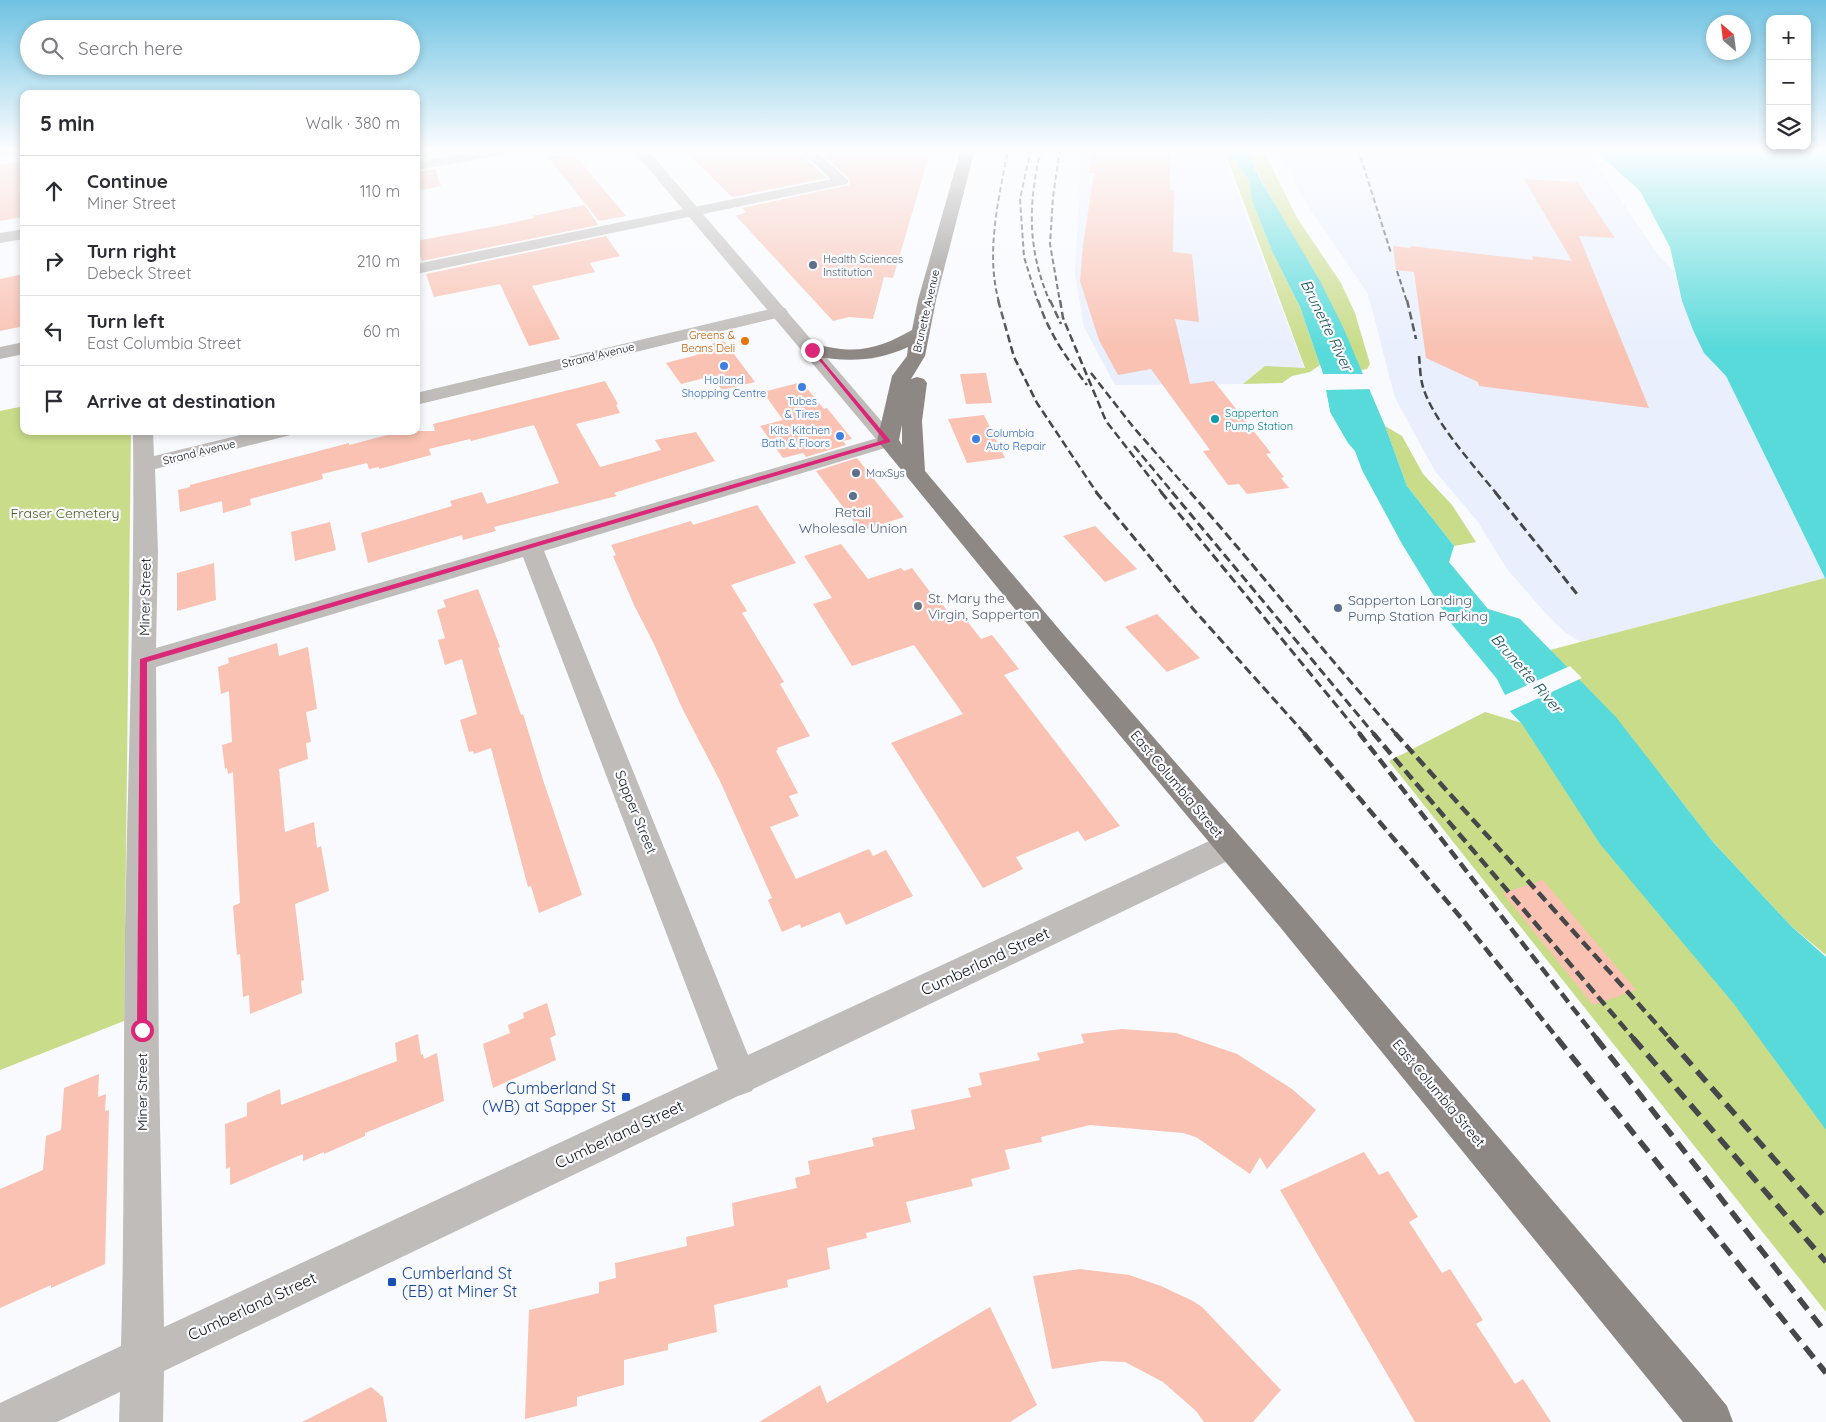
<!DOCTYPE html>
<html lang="en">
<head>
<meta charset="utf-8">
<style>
  body { margin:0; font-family:Quicksand,sans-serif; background:#f2f2f3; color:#2b2b33 }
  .controls { position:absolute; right:15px; top:15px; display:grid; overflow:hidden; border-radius:10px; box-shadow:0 2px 8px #0003 }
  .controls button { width:45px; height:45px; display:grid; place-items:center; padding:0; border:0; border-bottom:1px solid #e1e1e2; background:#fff; color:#2b2b33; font:25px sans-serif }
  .compass { position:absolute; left:1706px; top:15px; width:45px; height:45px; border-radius:50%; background:#fff; box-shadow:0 2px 8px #0003; rotate:332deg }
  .stop { position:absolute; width:15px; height:15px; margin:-11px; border:4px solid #db2777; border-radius:50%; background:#fff }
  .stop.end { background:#db2777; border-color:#fff; box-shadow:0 1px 5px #0008 }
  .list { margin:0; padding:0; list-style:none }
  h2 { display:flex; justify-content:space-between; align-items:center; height:65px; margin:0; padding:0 20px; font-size:21px }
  h2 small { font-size:16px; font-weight:400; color:#7c7c81 }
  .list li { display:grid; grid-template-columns:32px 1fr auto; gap:15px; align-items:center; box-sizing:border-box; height:70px; padding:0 20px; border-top:1px solid #e1e1e2 }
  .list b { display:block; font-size:19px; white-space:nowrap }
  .list p { margin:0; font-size:16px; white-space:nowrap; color:#7c7c81 }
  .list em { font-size:16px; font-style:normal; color:#7c7c81 }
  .icon { flex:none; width:28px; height:28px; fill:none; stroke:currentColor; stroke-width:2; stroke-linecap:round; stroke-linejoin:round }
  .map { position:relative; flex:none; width:1826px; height:1422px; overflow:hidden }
  .search { position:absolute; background:#fff; box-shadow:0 2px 8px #0003; left:20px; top:20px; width:400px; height:55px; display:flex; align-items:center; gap:12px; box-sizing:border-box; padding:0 18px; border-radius:28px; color:#7c7c81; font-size:19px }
  .panel { position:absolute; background:#fff; box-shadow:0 2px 8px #0003; left:20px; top:90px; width:400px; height:345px; border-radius:10px }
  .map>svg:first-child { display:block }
  .built { fill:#e9effd }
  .green { fill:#c9dc8a }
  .water { fill:#59dada }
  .pier { fill:#f8fafe }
  .building { fill:#f9c2b2 }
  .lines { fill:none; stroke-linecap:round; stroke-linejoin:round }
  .minor { fill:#c0bcba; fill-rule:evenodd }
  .tertiary { fill:#c0bcba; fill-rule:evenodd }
  .primary { fill:#8e8885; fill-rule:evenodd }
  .rail-far4 { stroke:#454749; stroke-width:2; stroke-dasharray:5.5 3; stroke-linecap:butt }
  .rail-far3 { stroke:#454749; stroke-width:2.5; stroke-dasharray:8 4; stroke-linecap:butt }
  .rail-far2 { stroke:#454749; stroke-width:3; stroke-dasharray:9 4.5; stroke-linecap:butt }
  .rail-far1 { stroke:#454749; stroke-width:4.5; stroke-dasharray:11 5.5; stroke-linecap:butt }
  .rail { stroke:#454749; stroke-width:5.5; stroke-dasharray:14 8; stroke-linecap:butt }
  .route { fill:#db2777 }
  .service-dot { fill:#5c6f8a; stroke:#f8fafe; stroke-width:2 }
  .food-dot { fill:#e8710a; stroke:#f8fafe; stroke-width:2 }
  .shop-dot { fill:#3f7fe0; stroke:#f8fafe; stroke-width:2 }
  .culture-dot { fill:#0f9aa8; stroke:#f8fafe; stroke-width:2 }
  .worship-dot { fill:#6b7280; stroke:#f8fafe; stroke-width:2 }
  .transit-dot { fill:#1a4fb4; stroke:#f8fafe; stroke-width:2 }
  .labels { text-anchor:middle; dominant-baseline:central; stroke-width:4.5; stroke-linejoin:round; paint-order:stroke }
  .far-service-label { font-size:11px; fill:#4e5e75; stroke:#f8fafe; text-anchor:start }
  .far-street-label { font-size:11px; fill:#131517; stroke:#f8fafe }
  .far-food-label { font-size:11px; fill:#c56008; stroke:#f8fafe; text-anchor:end }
  .far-shop-label { font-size:11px; fill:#366cbe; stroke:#f8fafe }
  .far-culture-label { font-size:11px; fill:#0d838f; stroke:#f8fafe; text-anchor:start }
  .service-label { font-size:14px; fill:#4e5e75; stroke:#f8fafe }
  .park-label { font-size:14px; fill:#4f5b1e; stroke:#f8fafe }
  .street-label { font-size:14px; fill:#131517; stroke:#f8fafe }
  .worship-label { font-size:14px; fill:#5b616d; stroke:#f8fafe; text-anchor:start }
  .water-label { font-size:15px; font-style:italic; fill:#1c5353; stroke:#f8fafe }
  .near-street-label { font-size:16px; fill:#131517; stroke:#f8fafe }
  .near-transit-label { font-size:16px; fill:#164399; stroke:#f8fafe; text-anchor:end }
</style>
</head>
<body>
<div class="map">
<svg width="1826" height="1422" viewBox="0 0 1826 1422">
  <rect width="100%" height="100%" fill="#f8fafe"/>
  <!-- built -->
  <g class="built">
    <path d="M1081 149H1221L1305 370 1265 366 1243 384 1115 385 1084 327 1075 275Z"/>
    <path d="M1278 149H1586L1659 256 1674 271 1682 301 1704 353 1726 376 1825 578 1581 642 1566 633 1549 617 1507 569 1478 522 1435 471 1395 398 1368 294 1304 200Z"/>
  </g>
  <!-- green -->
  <g class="green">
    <path d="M1224 149H1230L1233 158 1249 180 1252 201 1272 251 1300 307 1320 365 1310 372 1292 376 1282 383 1243 384 1265 366 1305 368Z"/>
    <path d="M1246 149H1263L1297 218 1341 283 1355 313 1370 364 1367 369 1361 370C1328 294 1282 224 1246 149Z"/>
    <path d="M24 406V431H131L124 1021 0 1070V411Z"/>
    <path d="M1385 426 1402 436 1423 474 1452 505 1476 542 1454 546 1407 486Z"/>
    <path d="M1825 578 1826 580V955L1791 926 1713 842 1664 779 1488 609 1520 619 1550 650Z"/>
    <path d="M1485 712 1522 723 1826 1054V1312L1389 761Z"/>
  </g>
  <!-- water -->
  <g class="water">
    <path d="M1230 149H1246L1260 179 1320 281 1343 327 1385 426 1407 486 1454 546 1449 562 1488 609 1520 619 1616 717 1713 842 1791 926 1826 957V1130L1734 1004 1600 844 1522 724 1489 689 1382 522 1330 412 1322 371 1300 307 1272 251 1252 201 1249 180 1233 158Z"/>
    <path d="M1597 149H1826V580L1726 376 1704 353 1693 330 1682 301 1670 247 1640 191 1600 155Z"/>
  </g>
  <!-- pier -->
  <path class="pier" d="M1320 365 1323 374H1365L1372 389 1326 390 1330 412 1348 443 1355 451 1362 470 1402 544 1450 622 1497 679 1505 695 1570 666 1582 678 1508 712 1487 691 1452 638 1427 609 1386 551 1380 523 1335 457 1337 437 1327 412 1319 367Z"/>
  <!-- building -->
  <g class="building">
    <path d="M416 149H427L430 157 416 160Z"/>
    <path d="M684 149H796L827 178 732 197Z"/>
    <path d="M817 149H931L893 278 884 277 873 319 849 317 833 321 736 216 746 212 742 208 849 185 850 180Z"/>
    <path d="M1092 149H1170V190L1174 191 1173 252 1192 254 1199 322 1175 319 1190 384 1214 381 1271 453 1266 454 1284 477 1281 478 1289 488 1247 494 1239 484 1228 485 1203 451 1210 450 1151 369 1118 375 1099 340 1080 281 1083 245 1094 173H1089Z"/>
    <path d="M572 152 626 216 599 221 548 157Z"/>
    <path d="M24 161V217L0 221V165Z"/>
    <path d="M435 169 441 186 416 191V172Z"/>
    <path d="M1524 179 1577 182 1615 238 1579 236 1649 408 1479 386 1478 382 1426 358 1414 272 1396 270 1393 246 1411 248 1410 246 1533 260 1532 256 1572 261Z"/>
    <path d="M585 205 598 225 422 261 416 246V241L502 225 534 218 533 216Z"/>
    <path d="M606 236 620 256 590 263 595 272 532 286 560 339 529 346 500 284 434 297 426 274Z"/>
    <path d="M24 274V326L0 331V279Z"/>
    <path d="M724 341 755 382 722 390 712 376 681 384 666 363 697 355 693 348Z"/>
    <path d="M986 373 992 403 966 404 960 374Z"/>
    <path d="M605 381 618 404 616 405 620 413 576 424 600 467 661 450 655 440 696 432 715 461 614 493 617 496 494 527 496 531 463 540 462 535 368 563 361 533 452 506 450 501 482 492 487 504 559 483 534 425 471 441 470 439 429 449 431 455 379 469V467L369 469 367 463 322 474 323 479 250 499 251 505 223 513 222 501 180 512 178 490 190 487V485L349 443V445L403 431H435L433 424Z"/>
    <path d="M802 382 824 409 827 408 852 439 843 441 846 445 806 457 803 453 783 458 760 426 783 420 763 392Z"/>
    <path d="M984 415 1005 458 967 463 948 419Z"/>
    <path d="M857 458 904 517 861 531 816 471Z"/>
    <path d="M757 505 796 563 731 585 747 611 742 613 784 682 780 684 810 736 777 748 778 750 776 751 798 793 789 796 799 816 770 827 796 879 869 849 873 856 886 850 913 896 846 925 840 912 801 928 800 924 782 932 768 900 772 898 720 781 682 708 654 644 634 605 613 556 616 555 611 545 691 521 693 525Z"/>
    <path d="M330 522 336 550 295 561 291 532Z"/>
    <path d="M1095 526 1137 569 1105 582 1063 536Z"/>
    <path d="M841 544 868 579 901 568 904 571 912 568 933 596 936 595 950 615 960 612 981 639 992 635 1019 669 1004 675 1120 826 1085 841 1078 831 1016 857 1023 869 983 888 891 743 963 714 914 645 852 666 813 604 832 598 804 556Z"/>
    <path d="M214 563 216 600 177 611V573Z"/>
    <path d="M478 589 500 647 498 648 521 715 523 714 544 783 582 895 539 913 531 886 528 887 491 748 474 754 473 751 469 752 460 720 477 714 462 659 445 665 438 640 445 638 437 610 446 607 443 600Z"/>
    <path d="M1157 614 1200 658 1167 672 1125 627Z"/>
    <path d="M277 643 279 656 308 647 317 709 306 712 311 742 306 743 308 759 279 769 285 832 314 822 317 848 321 846 329 891 295 904 304 980 301 981 302 993 250 1014 249 995 243 997 240 954 237 955 233 906 240 903 233 772 228 774 227 768 225 769 222 745 232 742 229 691 221 694 218 667 229 663 228 658Z"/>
    <path d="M1543 880 1636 990 1593 1005 1503 893Z"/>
    <path d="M547 1003 556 1035 550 1038 556 1060 493 1088 483 1044 510 1033 508 1025 524 1018 523 1013Z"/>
    <path d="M1122 1029 1176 1033 1237 1054 1292 1089 1316 1110 1267 1169 1260 1157 1250 1174 1196 1137 1183 1133 1090 1125 1041 1137 1042 1142 1005 1150 1010 1169 971 1179 973 1186 906 1202 911 1222 866 1233 867 1238 827 1248 830 1269 787 1280 788 1287 714 1305 717 1332 668 1344V1350L624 1360V1385L577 1397V1406L525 1419 529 1310 599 1293V1282L616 1278 615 1263 687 1246 686 1237 734 1226 732 1203 797 1188 795 1178 810 1174 808 1161 874 1146 872 1138 915 1129 911 1110 971 1097 968 1088 982 1085 979 1073 1040 1060 1037 1053 1084 1043 1081 1034Z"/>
    <path d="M418 1034 421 1055 423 1054 424 1059 437 1053 444 1101 365 1133V1136L324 1154V1152L303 1161V1154L230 1185V1167L226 1169 225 1124 247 1116V1103L280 1089 281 1105 397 1061 395 1043Z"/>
    <path d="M99 1074 98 1097 106 1094 105 1111 109 1110 105 1264 51 1288V1285L0 1308V1189L43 1170 46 1136 61 1130 64 1088Z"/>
    <path d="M1364 1152 1379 1175 1388 1171 1418 1217 1409 1222 1442 1273 1450 1269 1483 1320 1476 1324 1515 1384 1523 1379 1551 1422H1415L1280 1190Z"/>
    <path d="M1080 1269 1129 1275 1161 1286 1193 1301 1202 1307 1281 1390 1253 1422H1204L1196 1411 1163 1382 1125 1362 1101 1361 1052 1369 1033 1276Z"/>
    <path d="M990 1307 1037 1405 1010 1422H759L820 1385 827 1403Z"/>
    <path d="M371 1387 383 1397 387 1422H302Z"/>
  </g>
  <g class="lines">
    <!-- minor -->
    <g class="minor">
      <path d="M0 149H24V152L0 156Z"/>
      <path d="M486 149H518L511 153 416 170V162Z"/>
      <path d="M798 149H814L849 181 847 184 842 185 416 274V264L831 179Z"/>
      <path d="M24 229V239L0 243V233Z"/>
      <path d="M779 307 785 308 788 312 785 316 416 405V393Z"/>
      <path d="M24 342V354L0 359V347Z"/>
      <path d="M133 431H153L154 456 257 431H294L291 435 155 469 158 551 156 648 881 437 888 435 895 437 899 441 895 445 544 551 748 1055 1218 837 1229 833 1240 837 1244 846 1240 855 753 1089 752 1091 738 1096 164 1371 163 1422H119L120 1392 57 1422H0V1403L121 1346C125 1207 123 1067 125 928 128 762 135 597 133 431ZM523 557 718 1069 164 1327 159 1073 156 667Z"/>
    </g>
    <!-- tertiary -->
    <path class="tertiary" d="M632 149H647L895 437 899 441 895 445 888 447 881 445Z"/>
    <!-- primary -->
    <path class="primary" d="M961 149H975L936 300 925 356 911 379 917 377 924 379 927 383 922 421 925 471 1064 635 1302 907 1700 1373 1727 1406 1733 1422H1683L1280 927 1046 647 881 445 877 441 892 376 907 356 908 347C876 362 847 362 812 356L805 354 803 350 805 346C817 343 829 348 841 349 868 352 889 343 912 330L918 300ZM902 425V445L899 440Z"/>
    <!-- rail-far4 -->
    <g class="rail-far4">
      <path d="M1031 149 1020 199 1024 257 1038 302"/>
      <path d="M1041 149C1028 204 1027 249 1050 302"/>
      <path d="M1060 149 1053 197 1050 244 1060 302"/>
      <path d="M1358 149 1391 253"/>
      <path d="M1397 271 1407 302"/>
      <path d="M999 302C985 252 999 199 1008 149"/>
    </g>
    <!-- rail-far3 -->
    <g class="rail-far3">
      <path d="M998 300 1014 357 1037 403 1097 493"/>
      <path d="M1038 300C1048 332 1067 359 1087 385"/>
      <path d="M1050 300 1061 324"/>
      <path d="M1060 300 1063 318 1106 421 1162 493"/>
      <path d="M1407 300 1416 339"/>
      <path d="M1419 356C1420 365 1420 375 1422 383 1429 416 1474 466 1496 493"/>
      <path d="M1091 373 1134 428 1191 493"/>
      <path d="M1134 446 1173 493"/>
    </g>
    <!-- rail-far2 -->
    <g class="rail-far2">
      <path d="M1096 492 1194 610 1305 734"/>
      <path d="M1161 492 1360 734"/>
      <path d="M1172 492 1374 734"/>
      <path d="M1190 492C1260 572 1326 655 1396 734"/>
      <path d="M1495 492 1577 594"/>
    </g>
    <!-- rail-far1 -->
    <g class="rail-far1">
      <path d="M1304 733 1462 919 1558 1039"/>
      <path d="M1359 733 1597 1039"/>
      <path d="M1373 733 1634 1039"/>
      <path d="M1395 733 1670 1039"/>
    </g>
    <!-- rail -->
    <g class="rail">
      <path d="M1557 1038 1826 1373"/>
      <path d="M1596 1038 1826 1333"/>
      <path d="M1633 1038 1826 1262"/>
      <path d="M1668 1038 1826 1218"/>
    </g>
  </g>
  <!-- sky -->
  <linearGradient id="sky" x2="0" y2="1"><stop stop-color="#6fc3e2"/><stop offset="0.43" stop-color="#fcfdff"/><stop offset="1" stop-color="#fcfdff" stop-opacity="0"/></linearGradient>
  <rect width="1826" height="348" fill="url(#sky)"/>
  <!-- route -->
  <path class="route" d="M810 349H813L890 440V442L147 662V1030L146 1034H138L137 1030 140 659 884 440Z"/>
  <!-- markers -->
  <g class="service-dot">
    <circle cx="813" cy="265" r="5"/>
    <circle cx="856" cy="473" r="5"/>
    <circle cx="853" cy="496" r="5"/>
    <circle cx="1338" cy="608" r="5"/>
  </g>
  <circle class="food-dot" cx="745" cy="341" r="5"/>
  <g class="shop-dot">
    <circle cx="724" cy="366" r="5"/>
    <circle cx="802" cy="387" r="5"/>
    <circle cx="840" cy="436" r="5"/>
    <circle cx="976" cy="439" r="5"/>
  </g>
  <circle class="culture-dot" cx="1215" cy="419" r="5"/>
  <circle class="worship-dot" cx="918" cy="606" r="5"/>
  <g class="transit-dot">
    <rect x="621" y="1092" width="10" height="10" rx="2.5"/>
    <rect x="387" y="1277" width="10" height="10" rx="2.5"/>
  </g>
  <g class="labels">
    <!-- far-service labels -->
    <g class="far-service-label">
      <text x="823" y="259">Health Sciences<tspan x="823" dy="13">Institution</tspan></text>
      <text x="866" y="473">MaxSys</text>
    </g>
    <!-- far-street labels -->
    <g class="far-street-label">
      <text transform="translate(926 311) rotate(-77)">Brunette Avenue</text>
      <text transform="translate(598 355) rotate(-14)">Strand Avenue</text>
      <text transform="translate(199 452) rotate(-14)">Strand Avenue</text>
    </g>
    <!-- far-food labels -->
    <g class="far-food-label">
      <text x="735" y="335">Greens &amp;<tspan x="735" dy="13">Beans Deli</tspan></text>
    </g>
    <!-- far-shop labels -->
    <g class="far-shop-label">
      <text x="724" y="380">Holland<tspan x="724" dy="13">Shopping Centre</tspan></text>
      <text x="802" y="401">Tubes<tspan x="802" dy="13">&amp; Tires</tspan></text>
      <text x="830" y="430" text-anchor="end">Kits Kitchen<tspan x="830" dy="13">Bath &amp; Floors</tspan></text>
      <text x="986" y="433" text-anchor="start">Columbia<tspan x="986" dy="13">Auto Repair</tspan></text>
    </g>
    <!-- far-culture labels -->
    <g class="far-culture-label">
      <text x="1225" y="413">Sapperton<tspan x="1225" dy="13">Pump Station</tspan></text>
    </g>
    <!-- service labels -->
    <g class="service-label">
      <text x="853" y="512">Retail<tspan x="853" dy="16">Wholesale Union</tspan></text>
      <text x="1348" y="600" text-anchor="start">Sapperton Landing<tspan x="1348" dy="16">Pump Station Parking</tspan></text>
    </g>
    <!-- park labels -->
    <g class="park-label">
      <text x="65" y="513">Fraser Cemetery</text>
    </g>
    <!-- street labels -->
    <g class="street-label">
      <text transform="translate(145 597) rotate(-89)">Miner Street</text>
      <text transform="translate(1177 784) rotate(50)">East Columbia Street</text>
      <text transform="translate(636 812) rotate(68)">Sapper Street</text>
      <text transform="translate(142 1092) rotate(-90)">Miner Street</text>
      <text transform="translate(1439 1093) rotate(50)">East Columbia Street</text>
    </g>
    <!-- worship labels -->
    <g class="worship-label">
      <text x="928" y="598">St. Mary the<tspan x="928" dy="16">Virgin, Sapperton</tspan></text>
    </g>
    <!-- water labels -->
    <g class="water-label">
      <text transform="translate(1327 325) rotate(64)">Brunette River</text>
      <text transform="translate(1527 673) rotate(49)">Brunette River</text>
    </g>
    <!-- near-street labels -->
    <g class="near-street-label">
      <text transform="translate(985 961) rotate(-25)">Cumberland Street</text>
      <text transform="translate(619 1134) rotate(-25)">Cumberland Street</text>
      <text transform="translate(252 1306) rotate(-25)">Cumberland Street</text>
    </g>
    <!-- near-transit labels -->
    <g class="near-transit-label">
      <text x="616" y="1088">Cumberland St<tspan x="616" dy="18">(WB) at Sapper St</tspan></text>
      <text x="402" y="1273" text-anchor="start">Cumberland St<tspan x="402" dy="18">(EB) at Miner St</tspan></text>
    </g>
  </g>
</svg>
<div class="controls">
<button>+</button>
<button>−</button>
<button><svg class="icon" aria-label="layers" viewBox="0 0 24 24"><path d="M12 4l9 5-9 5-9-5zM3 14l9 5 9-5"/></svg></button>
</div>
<svg class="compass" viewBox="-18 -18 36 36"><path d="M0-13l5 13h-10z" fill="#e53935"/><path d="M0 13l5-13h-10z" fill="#7c7c81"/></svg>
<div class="stop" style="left:142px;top:1030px"></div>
<div class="stop end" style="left:812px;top:350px"></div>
<div class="search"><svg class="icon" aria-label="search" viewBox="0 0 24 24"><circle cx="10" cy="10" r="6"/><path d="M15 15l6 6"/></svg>Search here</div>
<section class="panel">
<h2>5 min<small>Walk · 380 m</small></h2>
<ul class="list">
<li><svg class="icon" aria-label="ahead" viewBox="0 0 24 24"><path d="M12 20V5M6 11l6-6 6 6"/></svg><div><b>Continue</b><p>Miner Street</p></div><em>110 m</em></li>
<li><svg class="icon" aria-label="right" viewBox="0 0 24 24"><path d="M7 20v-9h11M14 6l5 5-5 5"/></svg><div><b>Turn right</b><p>Debeck Street</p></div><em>210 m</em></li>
<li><svg class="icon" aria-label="left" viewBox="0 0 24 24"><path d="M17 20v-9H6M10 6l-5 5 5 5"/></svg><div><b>Turn left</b><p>East Columbia Street</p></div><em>60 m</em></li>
<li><svg class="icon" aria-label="arrive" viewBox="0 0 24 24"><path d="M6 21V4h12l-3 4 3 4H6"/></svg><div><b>Arrive at destination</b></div></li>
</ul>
</section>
</div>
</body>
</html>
